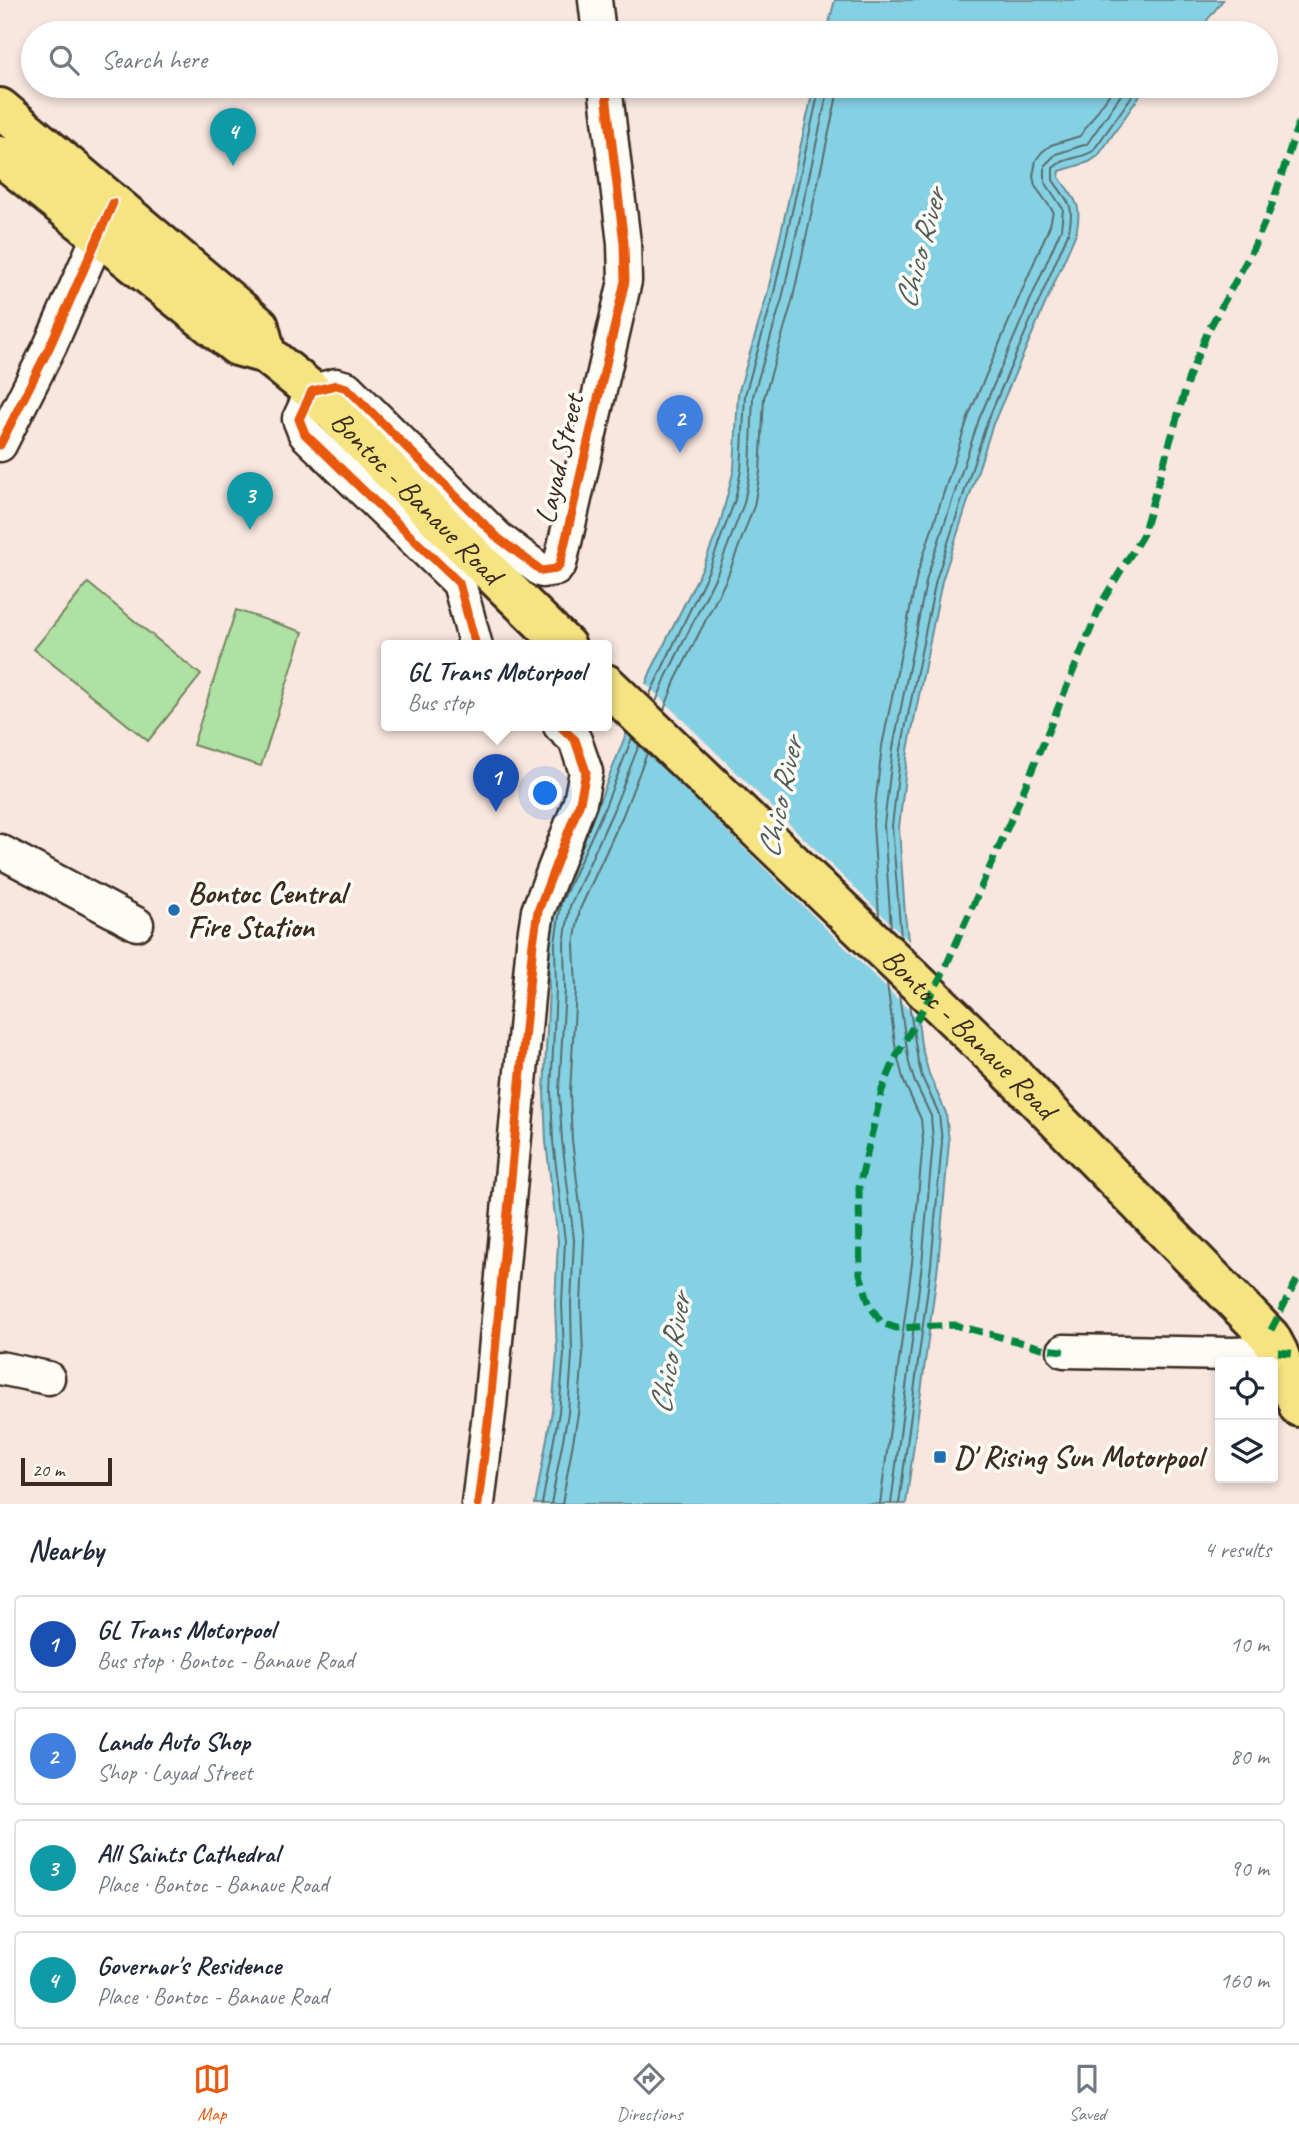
<!DOCTYPE html>
<html lang="en">
<head>
<meta charset="utf-8">
<style>
  body { margin:0; font-family:Caveat,sans-serif; background:#f2f2f3; color:#1f2937 }
  .controls { position:absolute; right:21px; bottom:21px; display:grid; overflow:hidden; border-radius:7px; box-shadow:0 4px 10px #0003 }
  .controls button { width:63px; height:63px; display:grid; place-items:center; padding:0; border:0; border-bottom:2px solid #e0e1e3; background:#fff; color:#1f2937; font:35px sans-serif }
  .scale { position:absolute; left:21px; bottom:18px; width:91px; box-sizing:border-box; padding-left:7px; border:4px solid #3b2a1e; border-top:0; font-size:19px; line-height:24px; white-space:nowrap; color:#3b2a1e; -webkit-text-stroke:5px #fdfcf7; paint-order:stroke }
  .you { position:absolute; left:546px; top:794px; width:24px; height:24px; margin:-18px; border:5px solid #fff; border-radius:50%; background:#1a73e8; box-shadow:0 0 0 10px #1a73e833 }
  .badge { display:grid; place-items:center; width:46px; height:46px; border-radius:50%; background:#ea580c; color:#fff; font-size:23px; font-weight:700 }
  .pin { position:absolute; translate:-50% -58px; filter:drop-shadow(0 2px 4px #0008) }
  .pin::after { content:''; position:absolute; top:37px; width:24px; height:21px; background:inherit; clip-path:polygon(0 0,100% 0,50% 100%) }
  .popup { position:absolute; left:381px; top:640px; width:231px; height:91px; box-sizing:border-box; display:grid; place-content:center; border-radius:7px; background:#fff; filter:drop-shadow(0 2px 5px #0005); font-size:23px; white-space:nowrap; color:#747a83 }
  .popup b { font-size:26px; color:#1f2937 }
  .popup::after { content:''; position:absolute; left:50%; top:100%; margin-left:-14px; border:14px solid transparent; border-top-color:#fff }
  .list { margin:0; padding:0; list-style:none }
  h2 { display:flex; justify-content:space-between; align-items:center; height:91px; margin:0; padding:0 28px; font-size:30px }
  h2 small { font-size:23px; font-weight:400; color:#747a83 }
  .list li { display:grid; grid-template-columns:46px 1fr auto; gap:21px; align-items:center; box-sizing:border-box; height:98px; margin:0 14px 14px; padding:0 14px; border:2px solid #e0e1e3; border-radius:7px }
  .list b { display:block; font-size:26px; white-space:nowrap }
  .list p { margin:0; font-size:23px; white-space:nowrap; color:#747a83 }
  .list em { font-size:23px; font-style:normal; color:#747a83 }
  .icon { flex:none; width:38px; height:38px; fill:none; stroke:currentColor; stroke-width:2; stroke-linecap:round; stroke-linejoin:round }
  .map { position:relative; flex:none; width:1299px; height:1504px; overflow:hidden }
  .search { position:absolute; background:#fff; box-shadow:0 4px 10px #0003; left:21px; right:21px; top:21px; height:77px; display:flex; align-items:center; gap:18px; box-sizing:border-box; padding:0 24px; border-radius:38px; color:#747a83; font-size:26px }
  .sheet { height:539px; background:#fff }
  nav { display:flex; justify-content:space-around; align-items:center; box-sizing:border-box; height:98px; border-top:2px solid #e0e1e3; background:#fff; font-size:19px; color:#747a83 }
  nav a { display:grid; justify-items:center; gap:4px }
  nav .on { color:#ea580c }
  .map>svg:first-child { display:block }
  .green { fill:#aee1a3; stroke:#748660; stroke-width:2 }
  .water { fill:#85d1e4; stroke:#678e95; stroke-width:2 }
  .pier { fill:#f8e6df }
  .lines { fill:none; stroke-linecap:round; stroke-linejoin:round }
  .shore { stroke:#596d6d; stroke-width:2 }
  .minor-casing { stroke:#3b2a1e; stroke-width:37 }
  .major-casing { stroke:#3b2a1e; stroke-width:44 }
  .minor { stroke:#fdfcf7; stroke-width:32 }
  .major { stroke:#f6e381; stroke-width:38 }
  .quiet { stroke:#00873e; stroke-width:7; stroke-dasharray:14 7; stroke-linecap:butt }
  .cycleway-casing { stroke:#fdfcf7; stroke-width:13 }
  .cycleway { stroke:#e8590c; stroke-width:9 }
  .poi-dot { fill:#1f6fb2; stroke:#fdfcf7; stroke-width:2.5 }
  .labels { text-anchor:middle; dominant-baseline:central; stroke-width:7; stroke-linejoin:round; paint-order:stroke }
  .street-label { font-size:30px; fill:#3b2a1e; stroke:#fdfcf7 }
  .poi-label { font-size:30px; font-weight:bold; fill:#3b2a1e; stroke:#fdfcf7; text-anchor:start }
  .water-label { font-size:32px; font-style:italic; fill:#515c59; stroke:#fdfcf7 }
</style>
</head>
<body>
<div class="map">
<svg width="1299" height="1504" viewBox="0 0 1299 1504">
  <rect width="100%" height="100%" fill="#f8e6df"/>
  <filter id="ink" filterUnits="userSpaceOnUse"><feTurbulence type="fractalNoise" baseFrequency=".0143" numOctaves="2"/><feDisplacementMap in="SourceGraphic" scale="14" xChannelSelector="R" yChannelSelector="G"/><feConvolveMatrix kernelMatrix="1 2 1 2 8 2 1 2 1" color-interpolation-filters="sRGB"/></filter>
  <g filter="url(#ink)">
    <!-- green -->
    <g class="green">
      <path d="M88 583 201 675 148 741 34 649Z"/>
      <path d="M236 610 303 632 261 766 193 745Z"/>
    </g>
    <!-- water -->
    <g class="water">
      <path d="M835 0H1223L1197 33H826Z"/>
      <path d="M814 86H1149L1141 94 1098 156 1089 162 1060 171 1059 177C1075 201 1083 202 1076 233L993 424 956 538 942 581 908 750 899 828 905 915 921 1045 929 1074 946 1113 949 1142 938 1265 906 1504H535L552 1411 557 1354 555 1304 558 1241 546 1142 544 1092 549 988 548 942 554 901 598 805 651 671 703 567 720 524 734 469 738 394 767 295Z"/>
    </g>
    <!-- pier -->
    <path class="pier" d="M643 681 913 945 922 1023 624 730Z"/>
    <g class="lines">
      <!-- shore -->
      <g class="shore">
        <path d="M649 696 709 570 735 500 741 470 745 395 773 297 820 86"/>
        <path d="M656 702 666 677 717 574 744 503 750 471 753 396 782 299 829 86"/>
        <path d="M664 710 675 681 727 578 754 506 760 472 764 398 792 302 839 86"/>
        <path d="M879 917 873 824 882 746 917 575 969 415 1050 225 1053 211 1035 186 1033 176 1036 160 1042 152 1051 145 1080 136 1115 86"/>
        <path d="M891 929 884 825 893 748 927 577 979 419 1061 229 1063 209 1045 182V165L1056 154 1087 144 1127 86"/>
        <path d="M901 938 892 826 901 749 936 580 987 422 1069 231C1075 202 1067 202 1053 180V168C1064 157 1081 159 1093 151L1139 86"/>
        <path d="M542 1504 559 1412 564 1354 562 1304 565 1241 553 1141 551 1092 556 989 555 943 561 903 605 807 632 738"/>
        <path d="M551 1504 568 1413 572 1355 571 1304 574 1240 562 1140 559 1092 565 989 564 943 570 906 613 811 639 745"/>
        <path d="M562 1504 578 1414 583 1355 581 1304 584 1239 572 1140 570 1092 576 989 574 944 580 909 623 815 647 753"/>
        <path d="M880 1504 912 1263 923 1141 921 1119 904 1082 896 1051 887 983"/>
        <path d="M891 1504 922 1264 933 1142 931 1116 914 1080 909 1063 899 995"/>
        <path d="M899 1504 931 1265 942 1142 939 1114 922 1077 918 1061 909 1004"/>
      </g>
      <!-- minor casing -->
      <g class="minor-casing">
        <g id="minor">
          <path d="M595 0 599 33"/>
          <path d="M0 445 50 346 108 214"/>
          <path d="M476 646 459 583 305 434 299 419 312 391 336 385 347 388 498 538 542 571 556 569 560 564 625 281 624 243 605 86"/>
          <path d="M0 851 137 924"/>
          <path d="M1064 1351 1233 1354 1278 1352"/>
          <path d="M0 1368 48 1378"/>
          <path d="M478 1504 490 1405 533 943 538 911 580 802 586 772 575 740 560 726"/>
        </g>
      </g>
      <!-- major casing -->
      <g class="major-casing">
        <g id="major">
          <path d="M0 108 259 326 266 354"/>
          <path id="s1" d="M0 156 237 346 266 354 312 391 481 563 566 646"/>
          <path id="s2" d="M606 684 1005 1067 1270 1337 1278 1352 1299 1407"/>
        </g>
      </g>
      <!-- minor -->
      <use href="#minor" class="minor"/>
      <!-- major -->
      <use href="#major" class="major"/>
      <!-- quiet -->
      <g class="quiet">
        <path d="M1271 1330 1299 1276"/>
        <path d="M1064 1351 1046 1349 955 1325 896 1328 882 1323 870 1306 860 1274 859 1187 882 1090 897 1055 942 975 1017 806 1102 602 1143 534 1189 377 1208 331 1252 251 1271 208 1299 121"/>
        <path d="M1278 1352 1299 1354"/>
      </g>
      <!-- cycleway casing -->
      <g class="cycleway-casing">
        <g id="cycleway">
          <path d="M0 445 50 346 113 203"/>
          <path d="M476 646 459 583 305 434 299 419 312 391 336 385 347 388 498 538 542 571 556 569 560 564 625 281 624 243 605 86"/>
          <path d="M478 1504 490 1405 533 943 538 911 580 802 586 772 575 740 560 726"/>
        </g>
      </g>
      <!-- cycleway -->
      <use href="#cycleway" class="cycleway"/>
    </g>
  </g>
  <!-- markers -->
  <g class="poi-dot">
    <circle cx="174" cy="910" r="7"/>
    <rect x="933" y="1450" width="14" height="14" rx="3.5"/>
  </g>
  <g class="labels">
    <!-- street labels -->
    <g class="street-label">
      <text transform="translate(559 459) rotate(-77)">Layad Street</text>
      <text stroke="none"><textPath href="#s1" startOffset="542">Bontoc - Banaue Road</textPath></text>
      <text stroke="none"><textPath href="#s2" startOffset="504">Bontoc - Banaue Road</textPath></text>
    </g>
    <!-- poi labels -->
    <g class="poi-label">
      <text x="188" y="893">Bontoc Central<tspan x="188" dy="34">Fire Station</tspan></text>
      <text x="954" y="1457">D' Rising Sun Motorpool</text>
    </g>
    <!-- water labels -->
    <g class="water-label">
      <text transform="translate(920 249) rotate(-75)">Chico River</text>
      <text transform="translate(780 798) rotate(-78)">Chico River</text>
      <text transform="translate(670 1354) rotate(-80)">Chico River</text>
    </g>
  </g>
</svg>
<div class="controls">
<button><svg class="icon" aria-label="locate" viewBox="0 0 24 24"><circle cx="12" cy="12" r="6"/><path d="M12 2v4M12 18v4M2 12h4M18 12h4"/></svg></button>
<button><svg class="icon" aria-label="layers" viewBox="0 0 24 24"><path d="M12 4l9 5-9 5-9-5zM3 14l9 5 9-5"/></svg></button>
</div>
<div class="scale">20 m</div>
<div class="you"></div>
<div class="pin badge" style="left:496px;top:812px;background:#1a4fb4">1</div>
<div class="popup"><b>GL Trans Motorpool</b>Bus stop</div>
<div class="pin badge" style="left:680px;top:453px;background:#3f7fe0">2</div>
<div class="pin badge" style="left:250px;top:530px;background:#0f9aa8">3</div>
<div class="pin badge" style="left:233px;top:166px;background:#0f9aa8">4</div>
<div class="search"><svg class="icon" aria-label="search" viewBox="0 0 24 24"><circle cx="10" cy="10" r="6"/><path d="M15 15l6 6"/></svg>Search here</div>
</div>
<section class="sheet">
<h2>Nearby<small>4 results</small></h2>
<ul class="list">
<li><span class="badge" style="background:#1a4fb4">1</span><div><b>GL Trans Motorpool</b><p>Bus stop · Bontoc - Banaue Road</p></div><em>10 m</em></li>
<li><span class="badge" style="background:#3f7fe0">2</span><div><b>Lando Auto Shop</b><p>Shop · Layad Street</p></div><em>80 m</em></li>
<li><span class="badge" style="background:#0f9aa8">3</span><div><b>All Saints Cathedral</b><p>Place · Bontoc - Banaue Road</p></div><em>90 m</em></li>
<li><span class="badge" style="background:#0f9aa8">4</span><div><b>Governor's Residence</b><p>Place · Bontoc - Banaue Road</p></div><em>160 m</em></li>
</ul>
</section>
<nav>
<a class="on"><svg class="icon" aria-label="map" viewBox="0 0 24 24"><path d="M3 6l6-2 6 2 6-2v14l-6 2-6-2-6 2zM9 4v14M15 6v14"/></svg>Map</a>
<a><svg class="icon" aria-label="directions" viewBox="0 0 24 24"><path d="M12 3l9 9-9 9-9-9zM9 14v-3h6M13 9l2 2-2 2"/></svg>Directions</a>
<a><svg class="icon" aria-label="saved" viewBox="0 0 24 24"><path d="M7 4h10v16l-5-4-5 4z"/></svg>Saved</a>
</nav>
</body>
</html>
